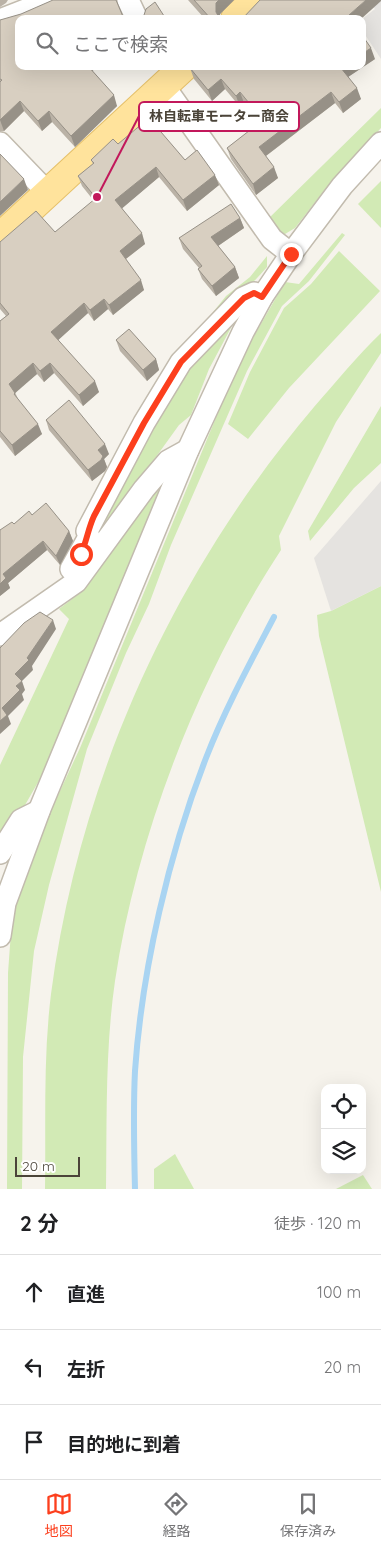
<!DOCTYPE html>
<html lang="ja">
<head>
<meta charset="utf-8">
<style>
  body { margin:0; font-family:Quicksand,"Noto Sans JP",sans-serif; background:#f6f6f6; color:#202124 }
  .controls { position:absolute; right:15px; bottom:15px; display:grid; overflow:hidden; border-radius:10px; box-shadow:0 5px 20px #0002 }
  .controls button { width:45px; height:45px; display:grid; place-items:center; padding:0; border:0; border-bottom:1px solid #e0e0e0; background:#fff; color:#202124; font:25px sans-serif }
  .scale { position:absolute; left:15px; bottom:12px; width:65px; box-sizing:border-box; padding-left:5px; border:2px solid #4b4439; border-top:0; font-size:14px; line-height:18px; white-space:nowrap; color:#4b4439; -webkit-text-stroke:4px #fff; paint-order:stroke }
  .stop { position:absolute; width:15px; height:15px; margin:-11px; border:4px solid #fc3f1d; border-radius:50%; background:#fff }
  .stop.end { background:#fc3f1d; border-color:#fff; box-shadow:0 1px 5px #0008 }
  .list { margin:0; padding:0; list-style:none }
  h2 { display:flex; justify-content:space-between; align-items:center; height:65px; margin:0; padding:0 20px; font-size:21px }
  h2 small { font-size:16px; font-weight:400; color:#757577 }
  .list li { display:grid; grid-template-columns:32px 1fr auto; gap:15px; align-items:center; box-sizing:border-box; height:75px; padding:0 20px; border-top:1px solid #e0e0e0 }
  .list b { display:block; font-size:19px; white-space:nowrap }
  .list em { font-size:16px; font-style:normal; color:#757577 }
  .icon { flex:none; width:28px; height:28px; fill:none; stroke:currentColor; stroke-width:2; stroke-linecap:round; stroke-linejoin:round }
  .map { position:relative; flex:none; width:381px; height:1189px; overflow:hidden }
  .search { position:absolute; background:#fff; box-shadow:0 5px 20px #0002; left:15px; right:15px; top:15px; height:55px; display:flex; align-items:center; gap:12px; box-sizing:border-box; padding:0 18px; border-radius:10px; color:#757577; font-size:19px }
  .sheet { height:290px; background:#fff }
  nav { display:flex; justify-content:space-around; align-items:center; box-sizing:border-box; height:70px; border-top:1px solid #e0e0e0; background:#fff; font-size:14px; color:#757577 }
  nav a { display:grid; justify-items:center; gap:2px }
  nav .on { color:#fc3f1d }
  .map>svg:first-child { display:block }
  .green { fill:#d2eab5 }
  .parking { fill:#e5e3e0 }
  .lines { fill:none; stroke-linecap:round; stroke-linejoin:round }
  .stream { stroke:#a9d4f2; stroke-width:6 }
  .minor-casing { stroke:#c2bbae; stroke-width:24 }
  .major-casing { stroke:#e6c16a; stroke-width:30 }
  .minor { stroke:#fff; stroke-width:21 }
  .major { stroke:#ffe39c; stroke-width:28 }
  .wall { fill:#bab2a6 }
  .shaded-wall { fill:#979187 }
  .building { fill:#d8cfc1; stroke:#979187 }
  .route { stroke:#fc3f1d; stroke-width:6 }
  .leader { fill:none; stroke:#c2185b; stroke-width:2 }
  .callout-dot { fill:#c2185b; stroke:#fff; stroke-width:2 }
  .callout { fill:#fff; stroke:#c2185b; stroke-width:2 }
  .callout-label { font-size:14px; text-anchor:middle; font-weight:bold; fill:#4b4439 }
</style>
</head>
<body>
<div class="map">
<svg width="381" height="1189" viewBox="0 0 381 1189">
  <rect width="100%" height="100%" fill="#f6f3ec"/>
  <!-- green -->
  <g class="green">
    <path d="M381 108V128L327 187 295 228 285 234 276 233 266 221Z"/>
    <path d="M381 181V228L358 204Z"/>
    <path d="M342 233 345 235 309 281 282 306 247 371 171 545 149 604 126 653 87 749 49 885 34 951 23 1057 22 1189H7L8 973 12 918 39 836 80 748 238 364 285 282 299 284Z"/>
    <path d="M339 251 380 291 289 388 248 439 228 424 250 372 284 308 311 284Z"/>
    <path d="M267 256V267C249 288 229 305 206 321L226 296 250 277Z"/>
    <path d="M241 309 209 369 191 415 179 425 81 561 91 539 193 355Z"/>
    <path d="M381 333V353L336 422 279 536 281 550C199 675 137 834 115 981 105 1050 107 1120 106 1189H45C46 1124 43 1058 51 994 79 779 174 572 314 407 336 382 357 356 381 333Z"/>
    <path d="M381 406V463L354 488 310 541 308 531Z"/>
    <path d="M165 476 44 772 25 805 0 838V765L69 619 59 609 80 593Z"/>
    <path d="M381 586V892L319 636 317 615 331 611Z"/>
    <path d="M175 1154 194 1189H154V1169Z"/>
    <path d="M363 1175 372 1189H336Z"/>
  </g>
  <!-- parking -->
  <g class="parking">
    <path d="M367 0H381V59L362 30V19L375 9Z"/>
    <path d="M381 481V586L331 611 314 558Z"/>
  </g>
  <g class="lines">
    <!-- stream -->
    <path class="stream" d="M135 1189C134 1150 133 1110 135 1071 142 969 169 853 206 758 225 709 250 663 274 617"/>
    <!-- minor casing -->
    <g class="minor-casing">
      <g id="minor">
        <path d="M128 0 137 19"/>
        <path d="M0 20 51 0"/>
        <path d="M164 86 272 239 291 254"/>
        <path d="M0 143 48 193"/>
        <path d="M79 577 71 569 89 537 87 531 144 423 181 362 243 298 254 293 262 297"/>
        <path d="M0 635 76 582 144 489 168 461 188 450"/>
        <path d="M0 853 21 820 39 811"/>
        <path d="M0 936 5 903 39 811 188 450 243 332 262 297 291 254 342 186 381 143"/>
      </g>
    </g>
    <!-- major casing -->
    <g class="major-casing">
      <g id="major">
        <path d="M235 19 255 0"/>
        <path d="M0 237 185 66"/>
      </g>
    </g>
    <!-- minor -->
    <use href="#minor" class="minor"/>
    <!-- major -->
    <use href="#major" class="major"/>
  </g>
  <!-- wall -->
  <g class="wall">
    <path d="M0 0H8L6 3 0 7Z"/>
    <path d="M116 0 19 19 92 71 117 106 75 147 52 122 42 131 24 111 4 131H0V20Z"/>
    <path d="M188 0H234L220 14V19H205Z"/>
    <path d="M375 59 348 77 361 99 343 113 335 103 266 156 278 178 256 195 231 159 227 148 260 123 244 103 240 107 225 89 212 101 194 79 190 68Z"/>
    <path d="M118 144 185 160 219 185 187 211 159 177 122 208 145 244 126 259 144 290 113 315 108 309 94 321 88 313 58 340 99 392 83 406 54 373 44 382 37 374 15 392 18 399 42 434 15 456 0 437V321L6 316 0 309V242L55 232 94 201 82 186 78 176 93 164 91 160Z"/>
    <path d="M240 218 244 228 218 246 235 267 239 278 216 296 202 279 198 269 199 268 183 249 179 238Z"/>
    <path d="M116 340 156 359 159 370 147 381 120 351Z"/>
    <path d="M46 420 109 454 104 459 107 467 105 471 92 481 49 430Z"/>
    <path d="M32 515 69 531 73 541 60 565 47 550 8 583 10 588 0 596 14 524Z"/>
  </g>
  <!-- shaded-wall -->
  <g class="shaded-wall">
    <path d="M219 0H234L220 14V19L216 12V3Z"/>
    <path d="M366 0H381V1L361 19H350L349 15Z"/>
    <path d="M371 48 375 59 345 79 341 68 344 66H362V54Z"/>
    <path d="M86 66H98L89 74Z"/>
    <path d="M221 79 225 89 212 101 208 90Z"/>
    <path d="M357 88 361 99 343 113 339 102Z"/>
    <path d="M240 92 244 103 240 107 236 96Z"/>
    <path d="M331 92 335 103 263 158 259 147Z"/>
    <path d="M114 95 117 106 75 147 71 136Z"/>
    <path d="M20 101 24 111 4 131 0 120Z"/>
    <path d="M49 111 52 122 42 131 38 121Z"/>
    <path d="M156 167 159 177 119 211 115 200Z"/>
    <path d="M274 167 278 178 256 195 253 184Z"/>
    <path d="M215 175 219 185 187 211 183 200Z"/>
    <path d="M24 179 28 190 0 216V202Z"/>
    <path d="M240 218 244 228 215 248 211 237Z"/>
    <path d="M142 233 145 244 123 261 120 251Z"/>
    <path d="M235 267 239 278 216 296 212 286Z"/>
    <path d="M141 280 144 290 113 315 109 305Z"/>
    <path d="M104 299 108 309 94 321 90 310Z"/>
    <path d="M84 303 88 313 55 343 51 332Z"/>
    <path d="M156 359 159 370 147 381 143 370Z"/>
    <path d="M33 363 37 374 13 395 9 384Z"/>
    <path d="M50 363 54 373 44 382 40 371Z"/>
    <path d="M95 381 99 392 83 406 79 395Z"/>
    <path d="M38 424 42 434 15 456 12 445Z"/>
    <path d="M105 444 109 454 104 459 107 467 105 471 92 481 88 470 98 450Z"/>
    <path d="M69 531 73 541 60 565 56 556Z"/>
    <path d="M43 541 47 550 8 583 10 588 0 596V584L3 574Z"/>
    <path d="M53 620 56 629 32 666 33 670 19 684 15 674Z"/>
    <path d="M22 681 25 690 22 694 24 700 8 716 11 724 0 734V721L2 708 16 686Z"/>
  </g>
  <!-- building -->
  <g class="building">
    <path d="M53 0H116L124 19H19V66H88L114 95 71 136 49 111 38 121 20 101 0 120V82L2 80 0 79V20L21 14Z"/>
    <path d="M194 0H219L216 3V12L220 19H211Z"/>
    <path d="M260 0H366L349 15 351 19H242Z"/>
    <path d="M155 2 166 19H146L144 15 146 9Z"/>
    <path d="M362 35 371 48 362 54Z"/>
    <path d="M191 66H344L341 68 357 88 339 102 331 92 259 147 274 167 253 184 227 148 263 120 240 92 236 96 221 79 208 90 190 68Z"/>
    <path d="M149 118 185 160 197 150 215 175 183 200 156 167 115 200 142 233 120 251 141 280 109 305 104 299 90 310 84 303 51 332 95 381 79 395 50 363 40 371 33 363 9 384 15 393 14 394 38 424 12 445 0 431V321L9 314 0 303V242L36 211 55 232 96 198 78 176 94 163 91 160 113 139 118 144Z"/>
    <path d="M0 154 24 179 0 202Z"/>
    <path d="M231 204 240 218 211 237 235 267 212 286 198 269 202 266 179 238Z"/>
    <path d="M129 329 156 359 143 370 116 340Z"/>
    <path d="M69 400 105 444 98 450 103 456 101 460 88 470 46 420Z"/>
    <path d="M46 503 69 531 56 556 43 541 3 574 6 578 0 584V530L12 522 14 524 29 511 32 515Z"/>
    <path d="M40 612 53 620 27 658 29 660 15 674 22 681 16 686 20 690 2 708 7 715 0 721V648L24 623Z"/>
  </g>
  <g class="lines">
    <!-- route -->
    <path class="route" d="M81 554C87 540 88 529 94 516L144 423 181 362 244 298 254 293 262 297 291 254"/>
  </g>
  <!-- callouts -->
  <path class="leader" d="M97 197L139 116"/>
  <circle class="callout-dot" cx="97" cy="197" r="5"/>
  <rect class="callout" x="139" y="102" width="160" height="29" rx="5"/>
  <g class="callout-label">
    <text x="219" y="121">林自転車モーター商会</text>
  </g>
</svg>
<div class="controls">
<button><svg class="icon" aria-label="locate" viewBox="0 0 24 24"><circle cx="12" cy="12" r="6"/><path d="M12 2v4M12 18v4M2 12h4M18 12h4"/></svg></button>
<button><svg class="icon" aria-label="layers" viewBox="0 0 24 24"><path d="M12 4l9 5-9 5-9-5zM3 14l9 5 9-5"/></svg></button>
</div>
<div class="scale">20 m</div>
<div class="stop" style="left:81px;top:554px"></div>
<div class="stop end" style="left:291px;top:254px"></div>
<div class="search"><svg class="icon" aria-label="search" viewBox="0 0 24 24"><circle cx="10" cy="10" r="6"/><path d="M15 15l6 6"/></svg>ここで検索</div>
</div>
<section class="sheet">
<h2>2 分<small>徒歩 · 120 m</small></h2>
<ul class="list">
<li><svg class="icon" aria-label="ahead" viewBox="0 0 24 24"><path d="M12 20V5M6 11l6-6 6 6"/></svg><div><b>直進</b></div><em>100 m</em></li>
<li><svg class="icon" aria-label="left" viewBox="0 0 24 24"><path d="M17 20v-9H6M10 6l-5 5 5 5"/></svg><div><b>左折</b></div><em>20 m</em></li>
<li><svg class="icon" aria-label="arrive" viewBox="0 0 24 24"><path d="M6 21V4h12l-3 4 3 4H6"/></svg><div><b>目的地に到着</b></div></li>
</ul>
</section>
<nav>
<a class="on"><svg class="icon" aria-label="map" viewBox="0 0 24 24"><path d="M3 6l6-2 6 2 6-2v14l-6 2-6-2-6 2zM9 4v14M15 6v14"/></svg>地図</a>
<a><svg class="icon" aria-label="directions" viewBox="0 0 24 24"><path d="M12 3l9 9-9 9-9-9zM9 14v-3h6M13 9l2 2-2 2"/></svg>経路</a>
<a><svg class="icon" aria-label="saved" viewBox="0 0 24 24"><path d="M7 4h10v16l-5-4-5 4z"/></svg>保存済み</a>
</nav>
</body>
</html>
